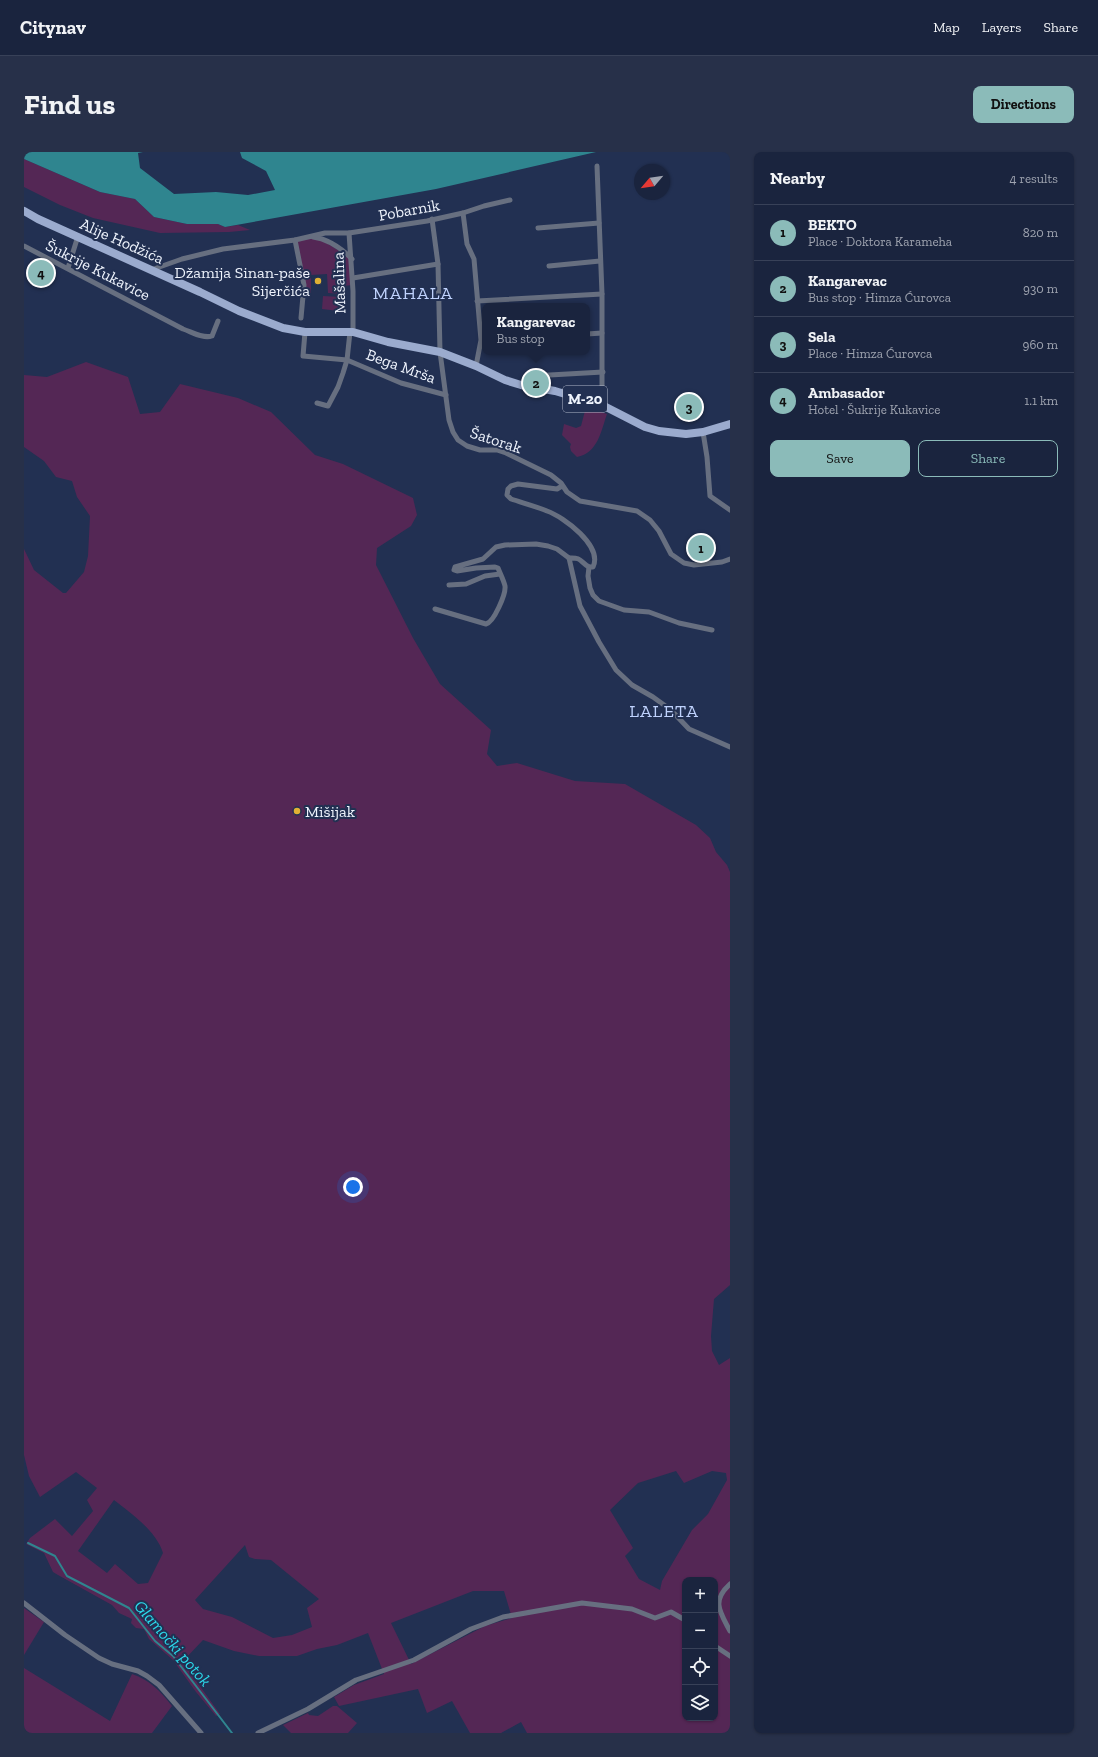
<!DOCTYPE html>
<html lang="en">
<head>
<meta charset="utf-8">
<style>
  body { margin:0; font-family:"Zilla Slab",serif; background:#273049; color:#f1f3f6 }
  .controls { position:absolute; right:12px; bottom:12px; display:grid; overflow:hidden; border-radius:8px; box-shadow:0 1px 3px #0004 }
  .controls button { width:36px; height:36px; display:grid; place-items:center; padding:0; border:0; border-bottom:1px solid #384158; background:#1a243e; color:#f1f3f6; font:20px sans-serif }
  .compass { position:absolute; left:610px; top:12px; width:36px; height:36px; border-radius:50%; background:#1a243e; box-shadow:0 1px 3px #0004; rotate:241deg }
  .you { position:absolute; left:329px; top:1035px; width:14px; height:14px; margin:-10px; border:3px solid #fff; border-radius:50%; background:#1a73e8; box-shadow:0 0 0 6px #1a73e833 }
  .badge { display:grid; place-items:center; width:26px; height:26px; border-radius:50%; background:#8bbbb9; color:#111; font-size:13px; font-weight:700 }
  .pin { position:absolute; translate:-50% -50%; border:2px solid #fff; box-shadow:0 1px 4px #0006 }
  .popup { position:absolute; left:458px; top:151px; width:108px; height:52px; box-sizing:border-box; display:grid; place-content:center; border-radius:8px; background:#1a243e; filter:drop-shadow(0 1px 3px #0005); font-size:13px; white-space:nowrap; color:#9fa4b0 }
  .popup b { font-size:15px; color:#f1f3f6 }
  .popup::after { content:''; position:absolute; left:50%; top:100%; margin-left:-8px; border:8px solid transparent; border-top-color:#1a243e }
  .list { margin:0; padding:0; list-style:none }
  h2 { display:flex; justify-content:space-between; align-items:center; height:52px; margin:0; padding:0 16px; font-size:17px }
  h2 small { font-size:13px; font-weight:400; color:#9fa4b0 }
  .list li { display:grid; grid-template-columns:26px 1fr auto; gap:12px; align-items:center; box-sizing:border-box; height:56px; padding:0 16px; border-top:1px solid #384158 }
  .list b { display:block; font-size:15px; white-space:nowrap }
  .list p { margin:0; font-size:13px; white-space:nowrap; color:#9fa4b0 }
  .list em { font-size:13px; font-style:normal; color:#9fa4b0 }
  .actions { display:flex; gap:8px; padding:12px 16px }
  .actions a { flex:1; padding:9px 0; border:1px solid #8bbbb9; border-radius:8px; text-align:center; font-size:14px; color:#8bbbb9 }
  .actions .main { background:#8bbbb9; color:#111 }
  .icon { flex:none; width:22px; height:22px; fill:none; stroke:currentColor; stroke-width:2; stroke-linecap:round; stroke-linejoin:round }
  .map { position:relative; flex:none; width:706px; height:1581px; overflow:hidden; border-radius:8px }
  header { display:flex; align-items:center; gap:24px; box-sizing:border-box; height:56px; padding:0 20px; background:#1a243e; border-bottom:1px solid #384158 }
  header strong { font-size:19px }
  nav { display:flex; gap:22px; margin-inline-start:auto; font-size:14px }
  .intro { display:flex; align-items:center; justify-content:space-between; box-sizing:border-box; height:96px; padding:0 24px }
  h1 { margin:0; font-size:28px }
  .button { padding:10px 18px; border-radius:8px; background:#8bbbb9; color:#111; font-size:14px; font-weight:700 }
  main { display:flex; gap:24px; padding:0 24px }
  aside { flex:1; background:#1a243e; border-radius:8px; box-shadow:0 1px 3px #0004 }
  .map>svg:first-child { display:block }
  .green { fill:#542755; fill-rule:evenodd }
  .water { fill:#2f858f }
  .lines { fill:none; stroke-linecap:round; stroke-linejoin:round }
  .stream { stroke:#2f858f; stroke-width:2 }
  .minor { stroke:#676f80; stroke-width:5 }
  .primary { stroke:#9babce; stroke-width:8 }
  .poi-dot { fill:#e0b034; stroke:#223052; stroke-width:1.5 }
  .labels { text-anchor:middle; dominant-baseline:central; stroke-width:4; stroke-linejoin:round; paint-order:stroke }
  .shield { fill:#223052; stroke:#b2b9ca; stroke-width:1 }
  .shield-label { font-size:15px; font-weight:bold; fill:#eff4fd }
  .street-label { font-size:16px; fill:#eff4fd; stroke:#223052 }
  .poi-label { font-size:16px; fill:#eff4fd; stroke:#223052; text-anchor:end }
  .water-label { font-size:17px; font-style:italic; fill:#2bdaec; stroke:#223052 }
  .quarter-label { font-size:18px; letter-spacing:1px; fill:#bfd2fd; stroke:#223052 }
</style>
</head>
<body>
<header>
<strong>Citynav</strong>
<nav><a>Map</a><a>Layers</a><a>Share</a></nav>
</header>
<div class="intro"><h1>Find us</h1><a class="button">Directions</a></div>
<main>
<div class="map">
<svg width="706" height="1581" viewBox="0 0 706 1581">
  <rect width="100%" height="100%" fill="#223052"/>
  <!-- green -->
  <g class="green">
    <path d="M0 7 76 40 111 47 130 65 163 72H194L201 75 214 73 226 78 205 80 136 81 69 66 36 53 0 35Z"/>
    <path d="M295 86 328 107 329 133 318 134 319 142 304 141 303 122 287 123V141H280L272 88Z"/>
    <path d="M299 144 317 145 315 159 298 157Z"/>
    <path d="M62 210 104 225 116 262 136 260 156 232 214 246 247 260 291 303 319 312 389 346 393 363 387 374 353 396 352 413 389 486 416 532 467 578 463 602 473 614 493 611 551 629 601 632 672 673 686 686 692 700 703 713 706 720V1133L690 1147 687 1184 688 1199 695 1213 706 1206V1581H503L497 1570 477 1581H446L428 1549 403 1561 394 1537 315 1554 310 1545 330 1533 360 1522 344 1481 313 1493 293 1497 273 1504H235L210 1499 179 1488 161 1507 164 1510 170 1526 196 1562 192 1564 172 1540 149 1508 125 1487 120 1477 112 1476 107 1471 108 1467 95 1461 88 1453 34 1423 29 1420 20 1401 2 1392 6 1386 31 1367 48 1384 69 1359 63 1348 73 1336 52 1320 16 1345 5 1324 0 1303V397L10 418 39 441H42L60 420 64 404 66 364 53 345 48 329 32 325 20 309 0 295V223L23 225ZM652 1319 660 1331 688 1319 702 1321 703 1328 684 1362 668 1378 638 1429 636 1438 615 1427 601 1404 609 1396 586 1358 614 1331ZM90 1348C107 1361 133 1380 139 1401L124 1431 114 1432 91 1412 83 1421 54 1399ZM221 1393 225 1405 231 1407 247 1408 295 1447 283 1456 288 1475 268 1483 249 1486 208 1465 179 1457 171 1448ZM661 1428H691V1566H661ZM449 1439H480L488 1466 461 1474 387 1512 367 1471Z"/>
    <path d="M562 255 583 262C577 279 574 301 553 305L547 299 546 295 547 292 538 283 540 272 552 276 557 274Z"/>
    <path d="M0 1456 20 1470 0 1503Z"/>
    <path d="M0 1516 86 1569 108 1522C126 1528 136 1539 148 1554L128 1581H0Z"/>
    <path d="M309 1554H313L333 1571 324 1581H267L259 1573 284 1561 285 1563 294 1564Z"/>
  </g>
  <!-- water -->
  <path class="water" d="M0 0H119L114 1 116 16 150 42 192 40 224 43 251 38 242 19 218 6 216 0H572L412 37 201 75 194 72H163L130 65 111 47 76 40 0 7Z"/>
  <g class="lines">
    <!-- stream -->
    <path class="stream" d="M4 1391 31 1404 43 1424 105 1456 131 1489 149 1504 208 1581"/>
    <!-- minor -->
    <g class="minor">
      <path d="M573 14 578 142V253"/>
      <path d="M439 61 443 92 450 107 457 188 452 214"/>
      <path d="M408 67 414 112 416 200 425 268 429 280 434 288 443 294 456 298H473L482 301 527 323 537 331 543 340 556 349 613 359 626 368 635 379 647 402 660 411 670 413 698 410 706 407"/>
      <path d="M514 76 575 71"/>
      <path d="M325 81 329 139V180"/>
      <path d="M289 85C304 87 318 97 328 107"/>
      <path d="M271 88 280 133 277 166"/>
      <path d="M0 94 159 177C168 180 179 187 188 184L194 169"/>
      <path d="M525 114 576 109"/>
      <path d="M44 116 54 84"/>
      <path d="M127 118 158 107 199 97 271 88 301 81H325L403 69 439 61 460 54 486 48"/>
      <path d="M329 126 414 112"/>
      <path d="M453 149 578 142"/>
      <path d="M281 180 279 204 323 208 377 231 422 243"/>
      <path d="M563 182 578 181"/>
      <path d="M508 224 579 220"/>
      <path d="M293 251 304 254 314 235 319 221 323 208 326 180"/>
      <path d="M679 280 683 305 686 344 706 358"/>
      <path d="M538 334 533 337 494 332 487 334 484 337 483 343 487 347C499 351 511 354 523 359 540 365 579 394 569 415H565C556 410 558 405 545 406L556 454 575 490 592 518 608 533 629 545 647 558 665 577 706 595"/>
      <path d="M565 415 564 424 566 436 569 443 575 449 600 458 625 460 655 471 688 478"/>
      <path d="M425 433 442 432 461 424 476 422"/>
      <path d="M411 457 462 472C470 470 482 442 481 434 480 429 476 421 474 416L471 415 452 416 433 419 430 418 431 415 459 407 472 395 481 393 512 392 524 394 533 397 545 406"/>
      <path d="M706 1432C687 1449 696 1460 706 1479"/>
      <path d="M0 1451 41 1483 75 1506 88 1512 114 1519 123 1524 135 1533 177 1581"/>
      <path d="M691 1494 706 1504"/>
      <path d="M234 1581 284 1557 332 1528 390 1508 447 1477 479 1465 558 1451 608 1457 631 1466 647 1460 661 1468"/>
    </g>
    <!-- primary -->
    <path class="primary" d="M0 59 14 67 176 140 215 159 259 176 281 180H329L364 190 416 200 452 214 481 228 497 233 531 239 578 253 621 275 635 279 662 282 679 280 706 272"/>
  </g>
  <!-- markers -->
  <g class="poi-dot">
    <circle cx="294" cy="129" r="4"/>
    <circle cx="273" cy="659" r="4"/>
  </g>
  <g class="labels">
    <!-- shield labels -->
    <rect class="shield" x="539" y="234" width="44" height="26" rx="3"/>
    <g class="shield-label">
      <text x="561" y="247">M-20</text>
    </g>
    <!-- street labels -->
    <g class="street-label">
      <text transform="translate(385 58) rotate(-10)">Pobarnik</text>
      <text transform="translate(98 89) rotate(24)">Alije Hodžića</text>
      <text transform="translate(74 118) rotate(27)">Šukrije Kukavice</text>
      <text transform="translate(315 131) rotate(-92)">Mašalina</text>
      <text transform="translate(377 214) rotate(20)">Bega Mrša</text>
      <text transform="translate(472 288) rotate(18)">Šatorak</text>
    </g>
    <!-- poi labels -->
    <g class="poi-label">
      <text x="286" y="120">Džamija Sinan-paše<tspan x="286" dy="18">Sijerčića</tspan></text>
      <text x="281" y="659" text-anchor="start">Mišijak</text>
    </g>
    <!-- water labels -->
    <g class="water-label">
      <text transform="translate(149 1491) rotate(49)">Glamočki potok</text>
    </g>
    <!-- quarter labels -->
    <g class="quarter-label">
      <text x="389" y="141">MAHALA</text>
      <text x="640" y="559">LALETA</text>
    </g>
  </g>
</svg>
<div class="controls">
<button>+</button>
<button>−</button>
<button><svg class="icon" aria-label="locate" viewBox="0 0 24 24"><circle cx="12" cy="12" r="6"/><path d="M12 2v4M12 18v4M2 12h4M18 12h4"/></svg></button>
<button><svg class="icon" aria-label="layers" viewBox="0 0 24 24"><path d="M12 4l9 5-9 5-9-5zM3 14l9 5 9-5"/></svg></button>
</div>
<svg class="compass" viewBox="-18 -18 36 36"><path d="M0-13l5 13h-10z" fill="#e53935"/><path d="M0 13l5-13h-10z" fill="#9fa4b0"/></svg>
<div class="you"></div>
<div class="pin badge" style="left:677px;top:396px">1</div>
<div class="pin badge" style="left:512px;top:231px">2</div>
<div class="popup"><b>Kangarevac</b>Bus stop</div>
<div class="pin badge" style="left:665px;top:255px">3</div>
<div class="pin badge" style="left:17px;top:121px">4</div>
</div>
<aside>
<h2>Nearby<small>4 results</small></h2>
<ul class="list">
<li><span class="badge">1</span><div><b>BEKTO</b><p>Place · Doktora Karameha</p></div><em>820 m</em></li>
<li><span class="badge">2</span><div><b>Kangarevac</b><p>Bus stop · Himza Ćurovca</p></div><em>930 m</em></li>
<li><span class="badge">3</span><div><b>Sela</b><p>Place · Himza Ćurovca</p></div><em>960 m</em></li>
<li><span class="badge">4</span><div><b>Ambasador</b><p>Hotel · Šukrije Kukavice</p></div><em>1.1 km</em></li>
</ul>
<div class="actions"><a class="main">Save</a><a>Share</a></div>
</aside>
</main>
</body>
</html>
